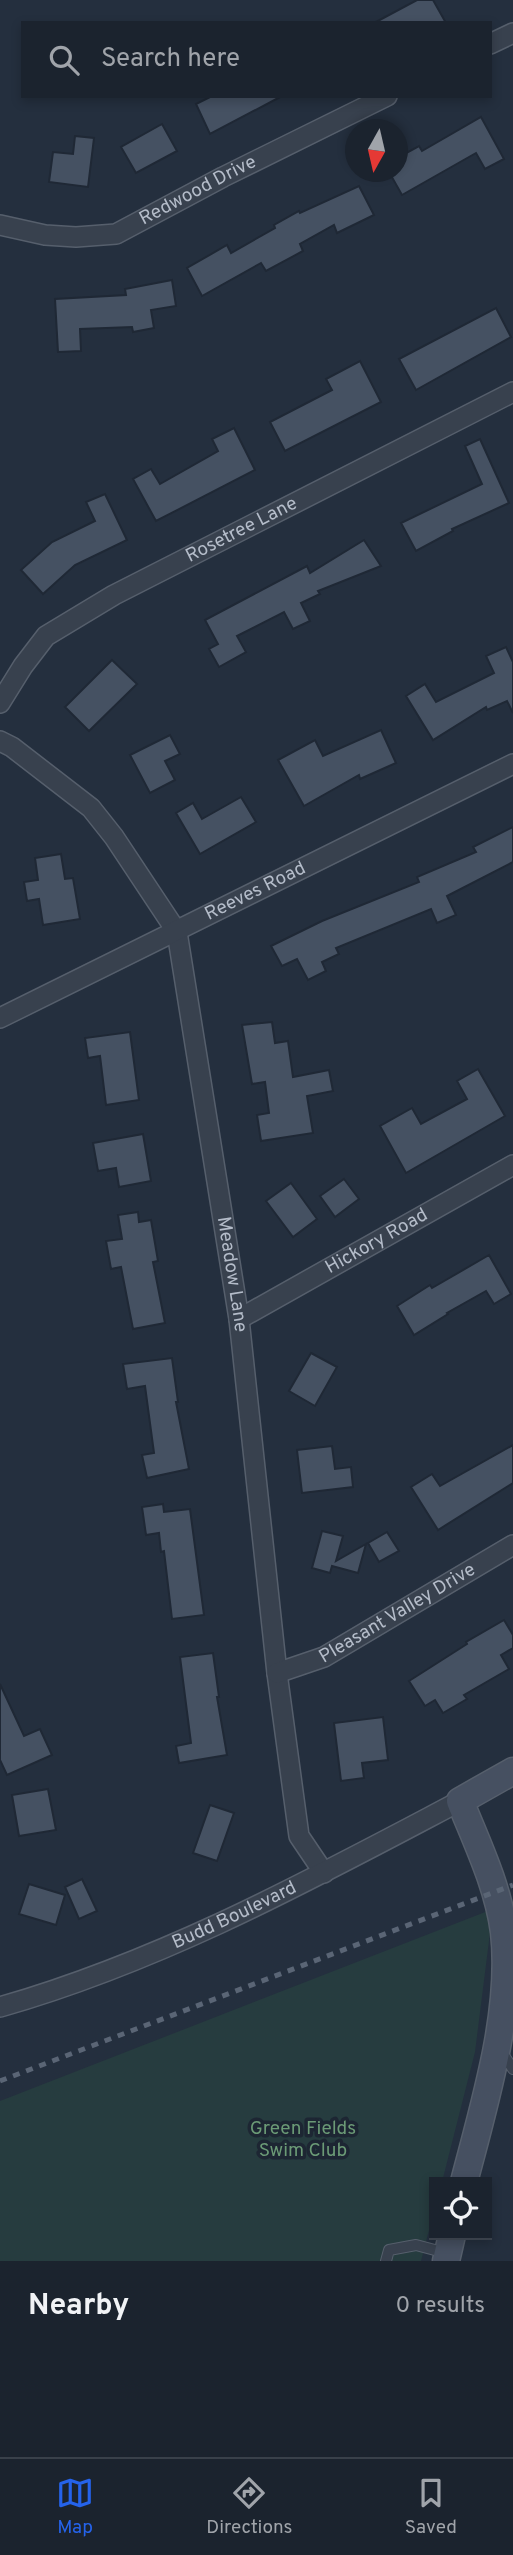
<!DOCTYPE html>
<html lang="en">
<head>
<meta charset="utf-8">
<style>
  body { margin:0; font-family:Overpass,sans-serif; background:#242b36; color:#f1f3f6 }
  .controls { position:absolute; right:21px; bottom:21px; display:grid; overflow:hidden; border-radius:0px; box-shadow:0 4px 10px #0003 }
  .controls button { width:63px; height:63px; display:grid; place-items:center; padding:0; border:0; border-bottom:2px solid #39404a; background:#1b232e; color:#f1f3f6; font:35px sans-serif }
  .compass { position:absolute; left:345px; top:119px; width:63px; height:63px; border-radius:50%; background:#1b232e; box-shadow:0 4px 10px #0003; rotate:188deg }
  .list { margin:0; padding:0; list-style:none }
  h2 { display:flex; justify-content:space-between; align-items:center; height:91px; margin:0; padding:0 28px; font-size:30px }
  h2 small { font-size:23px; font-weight:400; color:#a0a4aa }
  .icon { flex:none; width:38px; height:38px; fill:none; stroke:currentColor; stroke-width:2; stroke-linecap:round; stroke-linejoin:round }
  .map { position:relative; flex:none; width:513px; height:2261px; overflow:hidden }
  .search { position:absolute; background:#1b232e; box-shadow:0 4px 10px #0003; left:21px; right:21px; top:21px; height:77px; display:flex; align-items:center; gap:18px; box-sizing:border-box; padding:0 24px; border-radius:0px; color:#a0a4aa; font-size:26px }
  .sheet { height:196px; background:#1b232e }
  nav { display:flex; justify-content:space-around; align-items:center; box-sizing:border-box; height:98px; border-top:2px solid #39404a; background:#1b232e; font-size:19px; color:#a0a4aa }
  nav a { display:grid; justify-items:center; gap:4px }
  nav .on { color:#2563eb }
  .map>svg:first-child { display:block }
  .green { fill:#263c3f }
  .building { fill:#455162; stroke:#1f2835; stroke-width:2 }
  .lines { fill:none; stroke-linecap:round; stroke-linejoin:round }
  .lane-casing { stroke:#565f6c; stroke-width:12 }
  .street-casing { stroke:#565f6c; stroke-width:22 }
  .secondary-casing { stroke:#565f6c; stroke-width:29 }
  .lane { stroke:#38414e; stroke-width:10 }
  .street { stroke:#38414e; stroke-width:19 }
  .secondary { stroke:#465061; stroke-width:26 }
  .rail { stroke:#5a6575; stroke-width:5; stroke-dasharray:7 7; stroke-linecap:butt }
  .labels { text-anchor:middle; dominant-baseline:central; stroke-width:7; stroke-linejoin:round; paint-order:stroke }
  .street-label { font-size:19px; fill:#b4bcc9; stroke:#1d2633 }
  .park-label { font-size:19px; fill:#6b9a76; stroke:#1d2633 }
</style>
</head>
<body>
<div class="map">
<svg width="513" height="2261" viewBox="0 0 513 2261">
  <rect width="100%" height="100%" fill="#242f3e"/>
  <!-- green -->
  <path class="green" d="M493 1909 475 2052 442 2182H434V2211L421 2261H0V2101Z"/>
  <!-- building -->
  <g class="building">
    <path d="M417 0H433L446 23H374Z"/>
    <path d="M212 96H282L210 134 196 104Z"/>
    <path d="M481 117 504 159 485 169 476 153 402 195 389 172H397V158L419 146 422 151Z"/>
    <path d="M162 124 177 151 136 173 121 147Z"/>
    <path d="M75 136 94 138 88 187 49 182 53 152 73 154Z"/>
    <path d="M359 186 374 215 337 233 334 225 300 244 303 251 266 271 261 263 202 296 187 268 227 245 231 253 275 228 274 225 299 211 300 213Z"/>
    <path d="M172 280 176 306 151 310 154 328 133 332 132 327 80 329 81 351 58 352 55 299 126 295 125 289Z"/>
    <path d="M496 308 511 337 416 390 399 359Z"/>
    <path d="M360 361 381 402 285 451 270 422 332 390 326 379Z"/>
    <path d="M234 428 255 470 156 521 133 479 151 469 160 484 218 451 212 439Z"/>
    <path d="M480 439 509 503 452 529 453 531 416 551 401 523 482 484 465 446Z"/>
    <path d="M105 494 127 540 75 565 43 594 21 570 52 542 95 521 86 502Z"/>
    <path d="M364 540 381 566 318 591 320 594 301 603 310 621 293 629 284 612 237 636 246 652 219 667 209 649 218 644 205 620 307 566 310 573Z"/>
    <path d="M506 647 513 662V713L507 701 487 710 486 707 433 740 406 696 425 684 436 702 494 673 486 656Z"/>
    <path d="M112 660 137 684 89 731 65 707Z"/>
    <path d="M381 730 396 763 360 779 359 775 304 806 278 760 315 740 323 756Z"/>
    <path d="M170 735 180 754 165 761 175 780 150 793 130 755Z"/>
    <path d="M241 797 256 822 200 854 176 813 193 803 202 819Z"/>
    <path d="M513 827V862L447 896 456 915 437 923 431 909 336 948 339 954 322 962 326 971 308 980 297 959 282 966 271 946 322 921 419 882 417 877 476 852 473 847Z"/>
    <path d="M61 854 65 879 73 878 80 919 43 925 39 899 27 901 24 882 38 880 35 858Z"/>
    <path d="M272 1022 275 1043 288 1041 293 1077 329 1070 333 1091 307 1096 313 1133 261 1141 257 1115 269 1113 265 1082 252 1084 242 1025Z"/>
    <path d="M130 1032 139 1100 106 1105 100 1056 88 1058 85 1038Z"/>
    <path d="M478 1069 505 1116 406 1173 380 1126 412 1108 421 1124 467 1099 457 1081Z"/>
    <path d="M143 1134 151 1181 119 1187 116 1168 98 1171 93 1143Z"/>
    <path d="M344 1179 359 1199 335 1217 320 1196Z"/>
    <path d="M291 1183 317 1219 293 1237 266 1201Z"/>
    <path d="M138 1212 139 1222 151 1220 158 1261 153 1262 165 1323 133 1329 121 1267 111 1269 106 1241 122 1239 118 1215Z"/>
    <path d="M489 1255 511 1294 494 1304 486 1291 447 1313 448 1314 414 1335 397 1306 430 1285 432 1288Z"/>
    <path d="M311 1353 337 1367 315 1406 289 1391Z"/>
    <path d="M172 1358 178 1402H176L189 1469 147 1478 142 1455 154 1453 145 1386 127 1389 123 1364Z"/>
    <path d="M513 1445V1483L438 1530 411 1487 432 1474 440 1486Z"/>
    <path d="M332 1446 335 1469 351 1467 353 1487 302 1493 297 1450Z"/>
    <path d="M163 1504 164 1512 190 1509 204 1615 172 1619 164 1551 161 1552 159 1533 146 1535 142 1507Z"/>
    <path d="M322 1531 343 1536 336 1561 366 1544 358 1573 332 1566 330 1573 312 1568Z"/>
    <path d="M387 1532 399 1551 379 1562 368 1543Z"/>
    <path d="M504 1620 513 1635V1648L501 1655 509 1669 464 1695 467 1699 443 1713 435 1700 425 1706 409 1681 467 1644 466 1642Z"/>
    <path d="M213 1653 219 1697H217L227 1755 179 1763 176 1746 191 1743 180 1657Z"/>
    <path d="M0 1684 24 1736 40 1729 52 1755 7 1775 0 1760Z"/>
    <path d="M383 1717 388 1760 362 1763 364 1778 341 1781 334 1723Z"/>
    <path d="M48 1789 56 1830 19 1836 12 1795Z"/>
    <path d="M210 1805 234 1813 217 1861 193 1853Z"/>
    <path d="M82 1879 97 1911 79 1919 65 1887Z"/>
    <path d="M29 1884 65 1895 56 1925 19 1914Z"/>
  </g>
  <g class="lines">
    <!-- lane casing -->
    <g class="lane-casing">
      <g id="lane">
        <path d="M501 2051 513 2069"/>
        <path d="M386 2261 389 2250 416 2245 446 2253"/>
      </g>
    </g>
    <!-- street casing -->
    <g class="street-casing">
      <g id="street">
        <path d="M490 44 513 33"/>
        <path id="s1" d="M0 225 45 235 76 237 116 234 223 177 387 96"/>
        <path id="s2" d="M0 703 23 666 46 636 114 595 513 392"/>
        <path id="s3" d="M0 741 12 747 91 808 114 837 177 932 239 1319 277 1673 299 1836 324 1873"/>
        <path id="s4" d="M0 1018 513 764"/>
        <path id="s5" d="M239 1319 513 1165"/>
        <path id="s6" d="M277 1673 324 1657 513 1545"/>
        <path id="s7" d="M0 2007C164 1960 310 1880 460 1801"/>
      </g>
    </g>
    <!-- secondary casing -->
    <g class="secondary-casing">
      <g id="secondary">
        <path d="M464 2182C484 2105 513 2012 504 1932 498 1886 477 1843 460 1801L513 1771"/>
        <path d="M446 2261 452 2235"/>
      </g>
    </g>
    <!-- lane -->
    <use href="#lane" class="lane"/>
    <!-- street -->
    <use href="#street" class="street"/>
    <!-- secondary -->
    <use href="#secondary" class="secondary"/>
    <!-- rail -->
    <path class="rail" d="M0 2081 513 1885"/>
  </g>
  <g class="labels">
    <!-- street labels -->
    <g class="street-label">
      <text stroke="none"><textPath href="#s1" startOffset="210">Redwood Drive</textPath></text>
      <text stroke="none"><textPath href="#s2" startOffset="304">Rosetree Lane</textPath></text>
      <text stroke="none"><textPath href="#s4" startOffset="285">Reeves Road</textPath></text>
      <text stroke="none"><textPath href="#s5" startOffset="158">Hickory Road</textPath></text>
      <text stroke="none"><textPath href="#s3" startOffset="611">Meadow Lane</textPath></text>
      <text stroke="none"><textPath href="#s6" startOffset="135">Pleasant Valley Drive</textPath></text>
      <text stroke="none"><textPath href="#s7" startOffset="252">Budd Boulevard</textPath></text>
    </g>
    <!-- park labels -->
    <g class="park-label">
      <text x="303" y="2129">Green Fields<tspan x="303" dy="22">Swim Club</tspan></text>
    </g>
  </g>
</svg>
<div class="controls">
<button><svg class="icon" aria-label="locate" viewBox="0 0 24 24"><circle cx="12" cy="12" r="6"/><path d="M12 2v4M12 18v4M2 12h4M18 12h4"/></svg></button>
</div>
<svg class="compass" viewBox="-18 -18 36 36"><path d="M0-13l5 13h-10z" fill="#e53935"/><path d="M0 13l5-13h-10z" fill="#a0a4aa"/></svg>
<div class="search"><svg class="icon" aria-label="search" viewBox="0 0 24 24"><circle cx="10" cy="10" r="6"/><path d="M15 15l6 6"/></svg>Search here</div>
</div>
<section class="sheet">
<h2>Nearby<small>0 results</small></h2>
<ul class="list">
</ul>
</section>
<nav>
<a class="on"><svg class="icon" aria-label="map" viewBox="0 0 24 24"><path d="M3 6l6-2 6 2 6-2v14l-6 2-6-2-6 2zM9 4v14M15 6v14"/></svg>Map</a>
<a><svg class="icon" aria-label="directions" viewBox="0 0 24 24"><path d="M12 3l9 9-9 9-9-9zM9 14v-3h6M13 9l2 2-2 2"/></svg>Directions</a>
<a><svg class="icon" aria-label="saved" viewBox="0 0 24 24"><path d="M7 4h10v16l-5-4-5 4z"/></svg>Saved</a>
</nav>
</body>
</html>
